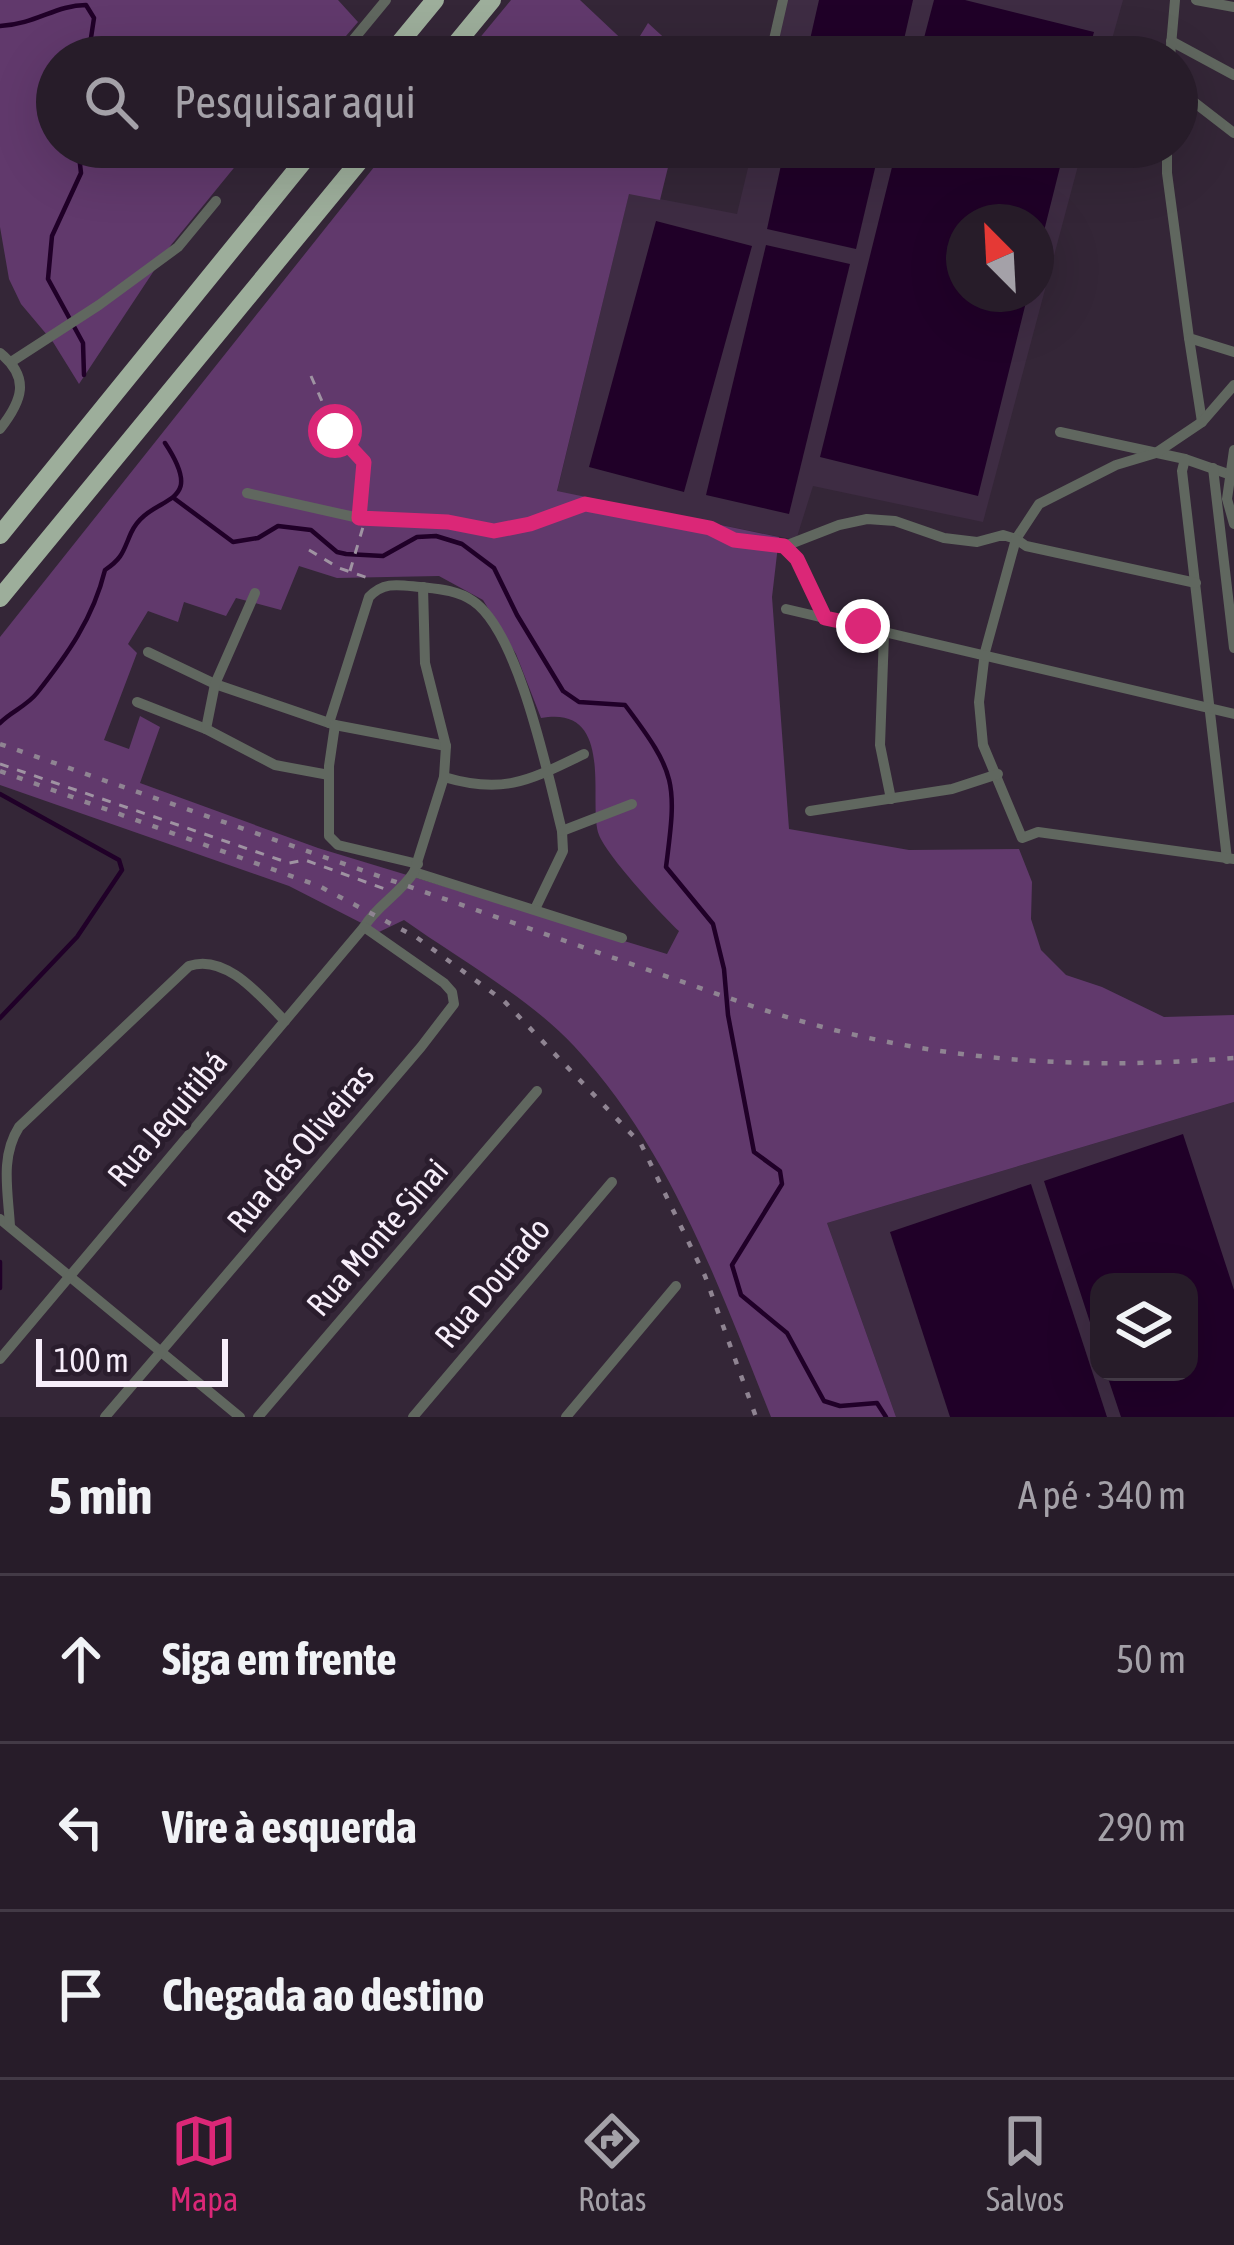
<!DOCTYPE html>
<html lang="pt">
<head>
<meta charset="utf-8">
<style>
  body { margin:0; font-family:"Asap Condensed",sans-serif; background:#332935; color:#f1f3f6 }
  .controls { position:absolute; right:36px; bottom:36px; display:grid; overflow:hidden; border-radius:24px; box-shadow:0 12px 48px #0002 }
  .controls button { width:108px; height:108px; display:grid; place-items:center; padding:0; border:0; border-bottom:3px solid #433a46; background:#271c29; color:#f1f3f6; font:60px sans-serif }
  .compass { position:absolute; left:946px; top:204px; width:108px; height:108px; border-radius:50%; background:#271c29; box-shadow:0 12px 48px #0002; rotate:336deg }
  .scale { position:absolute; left:36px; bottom:30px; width:192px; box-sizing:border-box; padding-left:12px; border:6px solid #f7eefa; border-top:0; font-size:33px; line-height:42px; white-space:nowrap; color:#f7eefa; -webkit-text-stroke:9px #2a1d2d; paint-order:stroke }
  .stop { position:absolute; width:36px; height:36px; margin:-27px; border:9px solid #db2777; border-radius:50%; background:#fff }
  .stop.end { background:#db2777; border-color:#fff; box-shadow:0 3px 12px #0008 }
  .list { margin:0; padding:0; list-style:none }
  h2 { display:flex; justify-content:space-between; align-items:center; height:156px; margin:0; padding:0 48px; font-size:51px }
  h2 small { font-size:39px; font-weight:400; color:#a4a1a8 }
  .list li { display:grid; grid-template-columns:78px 1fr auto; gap:36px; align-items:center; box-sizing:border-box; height:168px; padding:0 48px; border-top:3px solid #433a46 }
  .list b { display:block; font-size:45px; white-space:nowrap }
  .list em { font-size:39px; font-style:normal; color:#a4a1a8 }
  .icon { flex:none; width:66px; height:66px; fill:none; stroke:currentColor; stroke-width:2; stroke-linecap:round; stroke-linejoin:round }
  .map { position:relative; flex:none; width:1234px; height:1417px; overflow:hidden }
  .search { position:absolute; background:#271c29; box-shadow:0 12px 48px #0002; left:36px; right:36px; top:36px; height:132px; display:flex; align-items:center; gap:30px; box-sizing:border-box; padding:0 42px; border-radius:66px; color:#a4a1a8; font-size:45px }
  .sheet { height:660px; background:#271c29 }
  nav { display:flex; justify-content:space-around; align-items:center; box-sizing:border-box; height:168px; border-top:3px solid #433a46; background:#271c29; font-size:33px; color:#a4a1a8 }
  nav a { display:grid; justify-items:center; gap:6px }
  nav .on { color:#db2777 }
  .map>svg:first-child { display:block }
  .built { fill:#3e2c43; fill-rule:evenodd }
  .green { fill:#61396c; fill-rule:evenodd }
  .water { fill:#200028 }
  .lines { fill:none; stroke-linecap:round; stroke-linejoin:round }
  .stream { stroke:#200028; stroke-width:4.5 }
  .path { stroke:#9f93a2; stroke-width:3; stroke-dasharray:9 9; stroke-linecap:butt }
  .minor { stroke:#60675f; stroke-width:10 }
  .trunk { stroke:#9dae9b; stroke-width:18 }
  .rail { stroke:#8f8492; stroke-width:4.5; stroke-dasharray:6 12; stroke-linecap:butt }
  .route { stroke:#db2777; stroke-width:15 }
  .labels { text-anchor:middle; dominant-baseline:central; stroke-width:10; stroke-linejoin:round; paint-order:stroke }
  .street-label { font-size:33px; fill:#f7eefa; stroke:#2a1d2d }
</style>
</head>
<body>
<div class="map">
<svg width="1234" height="1417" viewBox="0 0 1234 1417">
  <rect width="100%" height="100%" fill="#342637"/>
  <!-- built -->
  <g class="built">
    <path d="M786 0H1123L1107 57H773Z"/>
    <path d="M753 147H1083L983 522 813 486 796 540 557 492 629 193 737 214ZM964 222H1036V294H964Z"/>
    <path d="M1234 1102V1417H896L827 1223ZM1099 1282H1189V1372H1099Z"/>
  </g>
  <!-- green -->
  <g class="green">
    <path d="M0 0H338L358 22 328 57H57V147H251L171 245 79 384 53 342 21 304 9 279 0 227Z"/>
    <path d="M511 0H580L632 49 648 23 685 57H464Z"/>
    <path d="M390 147H673L660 200 629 194 557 491 779 537 772 597 789 829 909 850 1019 849 1032 882 1031 919 1041 950 1066 975 1102 987 1164 1017 1234 1015V1102L827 1223 896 1417H771C719 1287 671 1150 574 1046 532 1000 456 957 404 920L379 932 289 886 0 785V637ZM299 566 337 578 439 576 483 600 516 654 541 718C617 704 587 804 599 835 608 857 660 913 679 931L667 954 318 848 140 783 160 727 140 716 129 749 104 740 137 653 128 644 148 611 178 622 184 602 226 616 236 598 281 610Z"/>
  </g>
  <!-- water -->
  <g class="water">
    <path d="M819 0H913L900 57H806Z"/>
    <path d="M934 0H965L1094 32 1087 57H919Z"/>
    <path d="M785 147H880L856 249 767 229Z"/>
    <path d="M897 147H1065L1036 263V222H964V294H1028L978 496 820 457Z"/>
    <path d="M656 221 752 246 684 492 589 467Z"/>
    <path d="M766 245 850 264 789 514 706 495Z"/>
    <path d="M1183 1134 1234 1290V1417H1121L1106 1372H1189V1282H1099V1350L1044 1181Z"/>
    <path d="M1031 1184 1107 1417H950L890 1232Z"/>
  </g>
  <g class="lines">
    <!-- stream -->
    <g class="stream">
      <path d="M0 26C36 24 56 5 86 5L94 18 89 51 92 57"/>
      <path d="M78 147 81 173 52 236 48 279 83 343 84 375"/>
      <path d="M175 499 233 542 258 538 278 526 311 530 337 552 346 554 383 556 417 537 436 536 462 544 494 568 517 615 563 691 579 702 625 705C677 774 677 782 666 867L713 924 724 969 728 1015 754 1152 780 1171 782 1184 732 1265 741 1295 787 1333 824 1401 840 1406 877 1403 886 1417"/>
      <path d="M0 723C10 712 27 706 37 693 67 655 93 619 105 570 123 558 123 551 131 533 149 492 210 511 165 443"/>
      <path d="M0 794 119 860 122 870 77 937 0 1018"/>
      <path d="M0 1262V1288"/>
    </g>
    <!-- path -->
    <g class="path">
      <path d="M311 376 335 431 364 462 361 507"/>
      <path d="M309 550 339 568 371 579"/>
      <path d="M350 571 363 527"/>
      <path d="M0 764 289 863 305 860 385 889"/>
    </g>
    <!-- minor -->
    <g class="minor">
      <path d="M1196 0 1234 7"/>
      <path d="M1171 41 1234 75"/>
      <path d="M339 57 386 0"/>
      <path d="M770 57 783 0"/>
      <path d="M1170 57 1175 0"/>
      <path d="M1177 89 1234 133"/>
      <path d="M1167 147V173L1189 338 1234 352"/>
      <path d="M1189 338 1202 422"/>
      <path d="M0 353C31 378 22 401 0 429"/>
      <path d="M11 362 99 305 178 247 216 201"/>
      <path d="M1060 432 1185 459 1234 476"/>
      <path d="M1234 450 1227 499 1234 524"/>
      <path d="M1185 459 1182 471 1227 859"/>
      <path d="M1213 468 1234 648"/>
      <path d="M247 493 359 518 448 522 494 531 529 524 585 504 710 528 734 540 769 546H785L839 525 867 519 895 521 944 538 977 542 1003 535 1016 539 1039 504 1116 465 1156 453 1202 422 1234 385"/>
      <path d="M785 546 797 559 825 618"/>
      <path d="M1196 583 1026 546 1016 539 985 652 979 702 983 745 1022 838 1038 832 1234 859"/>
      <path d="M786 609 1234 714"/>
      <path d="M884 634 880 745 891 799"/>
      <path d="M148 652 215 684 335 725 446 746"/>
      <path d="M137 702 206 729 275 765 329 775"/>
      <path d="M329 723 369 597C384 581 399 585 420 587 438 589 457 590 473 601 519 632 548 776 562 831L563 851 535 909"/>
      <path d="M335 725 329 766V836L338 845 418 864"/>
      <path d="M206 729 215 684 255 593"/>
      <path d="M444 777C504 795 530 780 584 754"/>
      <path d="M810 811 952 789 998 774"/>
      <path d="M562 831 632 804"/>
      <path d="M414 872 622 938"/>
      <path d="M0 1219 240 1417"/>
      <path d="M10 1226C8 1191 0 1157 19 1127L189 966C226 953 261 997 285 1021"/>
      <path d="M0 1359 364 927C377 905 400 894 414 872L444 777 446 746 425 663 423 587"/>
      <path d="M105 1417 421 1047 454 1004 452 992 444 983 364 927"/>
      <path d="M258 1417 537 1091"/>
      <path d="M413 1417 612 1182"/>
      <path d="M566 1417 676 1286"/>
    </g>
    <!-- trunk -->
    <g class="trunk">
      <path d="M388 57 435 0"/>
      <path d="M445 57 492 0"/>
      <path d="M0 535 315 147"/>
      <path d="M0 598 371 147"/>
    </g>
    <!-- rail -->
    <g class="rail">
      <path d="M0 744 746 1004C909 1059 1063 1072 1234 1058"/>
      <path d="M0 771 319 886 416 937 504 1001 641 1144 705 1276 756 1417"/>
    </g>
  </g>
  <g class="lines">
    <!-- route -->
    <path class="route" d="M335 431 364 462 359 518 448 522 494 531 530 524 585 504 710 528 734 540 784 546 797 559 825 618 863 626"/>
  </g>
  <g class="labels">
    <!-- street labels -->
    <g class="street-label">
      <text transform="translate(167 1118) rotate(-50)">Rua Jequitibá</text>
      <text transform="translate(300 1148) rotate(-50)">Rua das Oliveiras</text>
      <text transform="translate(377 1237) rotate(-49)">Rua Monte Sinai</text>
      <text transform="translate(492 1282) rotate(-50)">Rua Dourado</text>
    </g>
  </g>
</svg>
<div class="controls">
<button><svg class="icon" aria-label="layers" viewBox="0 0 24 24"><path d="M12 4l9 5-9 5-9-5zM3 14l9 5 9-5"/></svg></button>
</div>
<svg class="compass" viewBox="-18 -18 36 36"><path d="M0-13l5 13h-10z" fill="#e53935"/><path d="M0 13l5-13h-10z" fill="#a4a1a8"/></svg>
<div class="scale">100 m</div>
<div class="stop" style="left:335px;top:431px"></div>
<div class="stop end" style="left:863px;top:626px"></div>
<div class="search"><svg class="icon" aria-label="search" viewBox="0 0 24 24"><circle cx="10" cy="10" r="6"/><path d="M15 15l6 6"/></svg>Pesquisar aqui</div>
</div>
<section class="sheet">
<h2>5 min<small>A pé · 340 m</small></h2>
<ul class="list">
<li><svg class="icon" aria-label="ahead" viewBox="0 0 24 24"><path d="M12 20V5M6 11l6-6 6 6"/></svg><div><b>Siga em frente</b></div><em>50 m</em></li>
<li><svg class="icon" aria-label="left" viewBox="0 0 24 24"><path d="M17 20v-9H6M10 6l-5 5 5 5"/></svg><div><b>Vire à esquerda</b></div><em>290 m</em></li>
<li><svg class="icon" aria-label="arrive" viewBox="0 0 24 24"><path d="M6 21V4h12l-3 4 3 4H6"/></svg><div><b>Chegada ao destino</b></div></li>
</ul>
</section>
<nav>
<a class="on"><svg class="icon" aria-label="map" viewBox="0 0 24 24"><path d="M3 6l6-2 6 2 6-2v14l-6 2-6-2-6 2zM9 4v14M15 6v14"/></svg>Mapa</a>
<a><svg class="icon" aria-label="directions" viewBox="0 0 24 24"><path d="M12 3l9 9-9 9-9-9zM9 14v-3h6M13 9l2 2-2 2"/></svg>Rotas</a>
<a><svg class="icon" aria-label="saved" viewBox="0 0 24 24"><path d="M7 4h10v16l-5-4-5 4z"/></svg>Salvos</a>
</nav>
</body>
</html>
